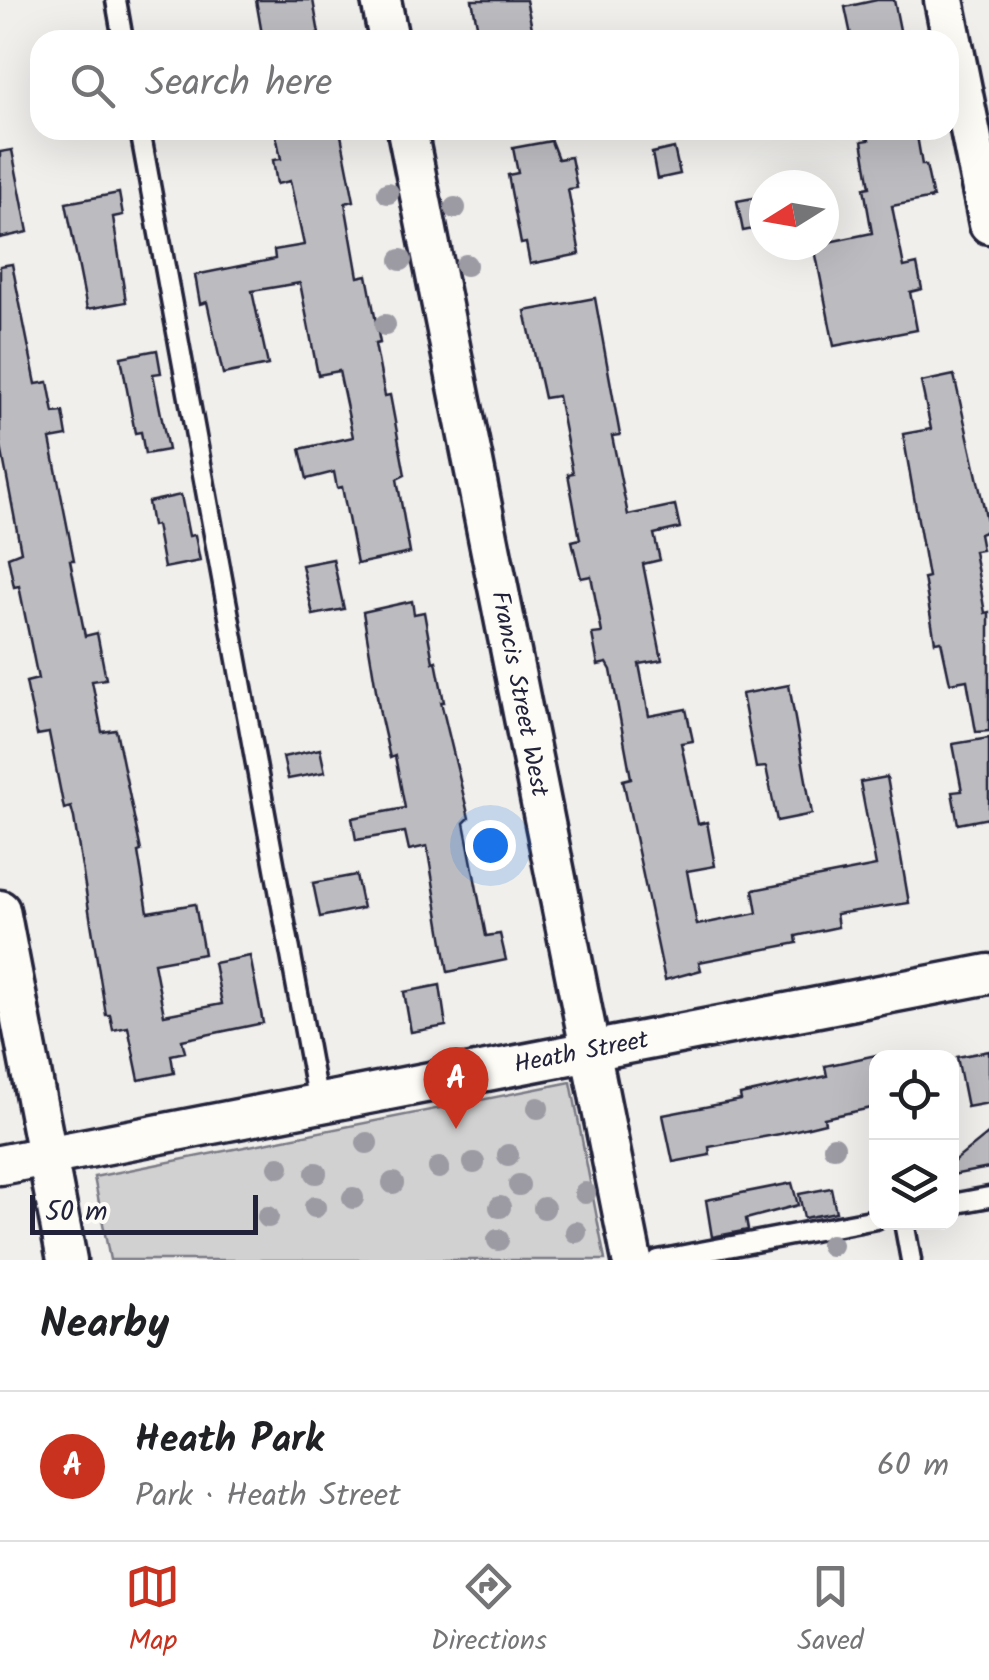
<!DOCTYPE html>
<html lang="en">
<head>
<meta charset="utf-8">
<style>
  body { margin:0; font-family:Kalam,sans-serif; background:#f6f6f6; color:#202124 }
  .controls { position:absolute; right:30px; bottom:30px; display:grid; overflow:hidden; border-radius:20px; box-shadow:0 10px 40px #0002 }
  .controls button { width:90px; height:90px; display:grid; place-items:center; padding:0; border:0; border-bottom:2px solid #e0e0e0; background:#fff; color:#202124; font:50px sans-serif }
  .compass { position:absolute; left:749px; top:170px; width:90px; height:90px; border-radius:50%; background:#fff; box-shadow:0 10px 40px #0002; rotate:259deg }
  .scale { position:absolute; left:30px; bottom:25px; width:228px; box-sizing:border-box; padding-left:10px; border:5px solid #22223b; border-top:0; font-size:28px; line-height:35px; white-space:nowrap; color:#22223b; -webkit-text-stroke:8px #fdfcf7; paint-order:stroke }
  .you { position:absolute; left:490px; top:845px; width:35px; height:35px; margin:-25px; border:8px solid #fff; border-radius:50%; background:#1a73e8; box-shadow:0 0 0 15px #1a73e833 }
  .badge { display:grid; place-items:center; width:65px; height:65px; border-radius:50%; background:#c8321e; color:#fff; font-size:32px; font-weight:700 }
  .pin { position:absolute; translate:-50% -82px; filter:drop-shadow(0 2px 5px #0008) }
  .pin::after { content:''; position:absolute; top:52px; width:35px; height:30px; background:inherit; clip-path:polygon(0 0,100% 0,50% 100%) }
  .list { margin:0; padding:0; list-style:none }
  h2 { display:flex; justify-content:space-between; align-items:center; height:130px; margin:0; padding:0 40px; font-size:42px }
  h2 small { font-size:32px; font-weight:400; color:#757577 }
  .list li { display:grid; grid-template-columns:65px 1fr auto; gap:30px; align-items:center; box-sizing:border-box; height:150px; padding:0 40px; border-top:2px solid #e0e0e0 }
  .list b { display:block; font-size:38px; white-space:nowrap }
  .list p { margin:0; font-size:32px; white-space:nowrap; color:#757577 }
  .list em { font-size:32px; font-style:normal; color:#757577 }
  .icon { flex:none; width:55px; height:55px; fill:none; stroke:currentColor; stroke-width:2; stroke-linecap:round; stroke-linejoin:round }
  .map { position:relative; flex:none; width:989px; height:1260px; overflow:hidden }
  .search { position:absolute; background:#fff; box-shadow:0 10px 40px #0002; left:30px; right:30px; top:30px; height:110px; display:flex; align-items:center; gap:25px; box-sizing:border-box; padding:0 35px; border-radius:30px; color:#757577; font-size:38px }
  .sheet { height:280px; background:#fff }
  nav { display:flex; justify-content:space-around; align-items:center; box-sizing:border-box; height:140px; border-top:2px solid #e0e0e0; background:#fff; font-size:28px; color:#757577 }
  nav a { display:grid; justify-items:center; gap:5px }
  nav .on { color:#c8321e }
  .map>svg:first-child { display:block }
  .green { fill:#d2d1d1; stroke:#7a7a86; stroke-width:2.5 }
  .building { fill:#bcbcc0; stroke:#22223b; stroke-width:2.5 }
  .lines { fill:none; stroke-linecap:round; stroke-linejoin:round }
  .lane-casing { stroke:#22223b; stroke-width:25 }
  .street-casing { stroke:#22223b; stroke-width:45 }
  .lane { stroke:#fdfcf7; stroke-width:18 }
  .street { stroke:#fdfcf7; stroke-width:38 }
  .tree { fill:#9c9ba3 }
  .labels { text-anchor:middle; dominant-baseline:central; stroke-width:8; stroke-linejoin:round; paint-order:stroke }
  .street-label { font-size:25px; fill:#22223b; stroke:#fdfcf7 }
</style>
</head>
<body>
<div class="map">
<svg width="989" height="1260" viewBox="0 0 989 1260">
  <rect width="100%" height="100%" fill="#f0efec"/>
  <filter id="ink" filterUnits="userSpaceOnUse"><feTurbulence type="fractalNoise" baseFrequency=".01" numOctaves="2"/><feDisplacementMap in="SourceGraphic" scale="20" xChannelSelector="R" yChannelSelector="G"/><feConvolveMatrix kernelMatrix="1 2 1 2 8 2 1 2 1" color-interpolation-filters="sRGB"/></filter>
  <g filter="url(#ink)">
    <!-- green -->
    <path class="green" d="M571 1082 605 1260H110L94 1177Z"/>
    <!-- building -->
    <g class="building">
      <path d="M256 0H313L319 34 289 40H263Z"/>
      <path d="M472 0H526L532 28 519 31 521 40H480Z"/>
      <path d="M877 0H894L902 40H852L845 7Z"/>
      <path d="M275 130H340L354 201 345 203 358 277 367 275 380 343 375 344 385 396 390 395 405 475 397 479 410 553 357 564 342 487 337 488 334 472 307 479 300 449 353 437 339 371 318 375 300 283 252 291 268 365 223 374 207 302 200 304 195 275 275 259 274 250 304 245 290 181 277 184 273 160 281 159Z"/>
      <path d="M867 130H916L922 165H926L933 198 892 206 904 267 917 264 922 289 910 292 917 330 834 346 814 245 872 233 864 188 870 187 862 141 869 140Z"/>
      <path d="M551 141 558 159 571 157 577 188 568 189 580 254 530 264 526 243 521 244 508 175 518 173 513 148Z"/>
      <path d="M674 148 680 174 657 179 652 153Z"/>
      <path d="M12 150 28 232 0 238V152Z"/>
      <path d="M119 193 123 215 113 217 126 302 87 309 66 203Z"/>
      <path d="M764 196V227L743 231 737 201Z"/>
      <path d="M12 264 36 384 48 382 54 413 63 412 67 436 50 439 74 560H70L85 636 97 633 106 679 92 681 102 732 116 730 141 851 138 852 148 912 195 904 204 954 154 963 164 1015 222 1004 214 963 250 956 263 1023 182 1040 185 1052 171 1055 174 1073 139 1080 128 1027 113 1030 110 1015H106L74 818 71 807 64 809 49 733 37 735 26 682 38 679 19 586 14 587 8 557 21 552 0 441V266Z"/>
      <path d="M595 298 620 435 612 436 628 515 675 505 680 528 654 534 660 560 643 564 662 660 639 664 649 716 686 709 693 741 681 743 698 824 707 822 715 866 687 871 697 925 757 913 753 890 876 866 860 782 887 777 909 903 836 914 838 927 796 936 797 943 699 962 701 970 665 980 623 780 631 778 611 670 607 663 598 665 592 634 602 633 591 576 581 578 572 541 580 539 568 474 573 473 558 396 544 398 525 311Z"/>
      <path d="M157 350 161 373 153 374 168 450 145 454 141 432 135 433 121 357Z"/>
      <path d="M954 375 989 530 979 534 982 550 974 551 985 613 989 612V731L976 732 967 680 950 683 941 641 935 642 924 578 928 577 903 434 931 429 921 382Z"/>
      <path d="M181 495 189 536 195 535 200 561 164 568 156 525 152 526 148 502Z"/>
      <path d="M333 559 344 609 313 615 302 565Z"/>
      <path d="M412 601 414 614 424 612 433 662 436 661 444 702H441L469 818 464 823 486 936 500 934 506 960 448 972 427 846 409 850 405 832 356 840 352 818 405 808 395 756 390 758 380 714 363 612Z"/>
      <path d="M789 685 812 814 777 821 766 767 756 768 742 694Z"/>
      <path d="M989 738V818L958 824 952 792 962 791 953 744Z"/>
      <path d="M320 749 325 772 288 779 283 757Z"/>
      <path d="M356 875 363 908 320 917 313 883Z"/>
      <path d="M440 985 446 1026 411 1032 404 992Z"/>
      <path d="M989 1051V1103L967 1107 957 1057Z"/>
      <path d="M876 1055V1107L824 1118 825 1123 780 1134 709 1147 710 1155 673 1162 663 1115 741 1100 740 1095 827 1076 825 1066Z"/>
      <path d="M989 1133V1168L952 1175V1163Z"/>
      <path d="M792 1183 798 1205 746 1219 748 1230 712 1237 706 1200Z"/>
      <path d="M831 1188 836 1212 804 1218 799 1194Z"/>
    </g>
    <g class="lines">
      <!-- lane casing -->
      <g class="lane-casing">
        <g id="lane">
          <path d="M116 0 123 40"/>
          <path d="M140 130 318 1103"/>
          <path d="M952 1204 989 1197"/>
          <path d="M904 1222 911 1260"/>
          <path d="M658 1260 876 1219"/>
        </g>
      </g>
      <!-- street casing -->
      <g class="street-casing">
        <g id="street">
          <path d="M381 0 389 40"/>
          <path d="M944 0 989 224"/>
          <path id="s1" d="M407 130 632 1260"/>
          <path d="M0 910 67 1260"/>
          <path id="s2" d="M0 1165 989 974"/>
        </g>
      </g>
      <!-- lane -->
      <use href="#lane" class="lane"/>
      <!-- street -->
      <use href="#street" class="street"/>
    </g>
    <!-- trees -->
    <g class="tree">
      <circle cx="388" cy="193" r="11"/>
      <circle cx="455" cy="208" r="11"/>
      <circle cx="401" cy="260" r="11"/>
      <circle cx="466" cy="265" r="11"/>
      <circle cx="385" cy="325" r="11"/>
      <circle cx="538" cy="1108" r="11"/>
      <circle cx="367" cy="1143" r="11"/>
      <circle cx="834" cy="1147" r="11"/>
      <circle cx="508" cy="1155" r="11"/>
      <circle cx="474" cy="1163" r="11"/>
      <circle cx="279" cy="1167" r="11"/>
      <circle cx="439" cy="1168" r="11"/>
      <circle cx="316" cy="1173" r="11"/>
      <circle cx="393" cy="1183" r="11"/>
      <circle cx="519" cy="1185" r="11"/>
      <circle cx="585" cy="1193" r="11"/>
      <circle cx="353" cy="1198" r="11"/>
      <circle cx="315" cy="1207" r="11"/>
      <circle cx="500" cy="1207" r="11"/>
      <circle cx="544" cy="1208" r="11"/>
      <circle cx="268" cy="1217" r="11"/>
      <circle cx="576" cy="1232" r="11"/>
      <circle cx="498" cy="1240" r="11"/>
      <circle cx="831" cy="1245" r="11"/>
    </g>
  </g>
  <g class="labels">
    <!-- street labels -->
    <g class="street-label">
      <text stroke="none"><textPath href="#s1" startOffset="575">Francis Street West</textPath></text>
      <text stroke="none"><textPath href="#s2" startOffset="592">Heath Street</textPath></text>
    </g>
  </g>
</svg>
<div class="controls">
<button><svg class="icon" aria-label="locate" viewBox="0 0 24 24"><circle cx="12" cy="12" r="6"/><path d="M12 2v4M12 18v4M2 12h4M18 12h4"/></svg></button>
<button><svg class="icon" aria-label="layers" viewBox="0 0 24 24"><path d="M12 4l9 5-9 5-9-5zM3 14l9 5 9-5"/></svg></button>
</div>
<svg class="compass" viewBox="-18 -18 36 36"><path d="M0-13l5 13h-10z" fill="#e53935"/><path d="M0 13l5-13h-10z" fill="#757577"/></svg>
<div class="scale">50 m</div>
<div class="you"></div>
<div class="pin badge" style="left:456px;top:1129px">A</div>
<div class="search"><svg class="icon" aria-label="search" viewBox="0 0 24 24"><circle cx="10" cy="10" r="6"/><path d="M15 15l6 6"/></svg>Search here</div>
</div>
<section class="sheet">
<h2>Nearby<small></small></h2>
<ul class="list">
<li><span class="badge">A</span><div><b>Heath Park</b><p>Park · Heath Street</p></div><em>60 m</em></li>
</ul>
</section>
<nav>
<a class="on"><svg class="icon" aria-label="map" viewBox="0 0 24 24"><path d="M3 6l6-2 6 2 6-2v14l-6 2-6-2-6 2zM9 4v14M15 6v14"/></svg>Map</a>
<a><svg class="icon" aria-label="directions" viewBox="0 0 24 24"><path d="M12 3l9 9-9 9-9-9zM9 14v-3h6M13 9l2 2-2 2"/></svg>Directions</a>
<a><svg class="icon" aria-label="saved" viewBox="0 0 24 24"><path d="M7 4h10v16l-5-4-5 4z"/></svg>Saved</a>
</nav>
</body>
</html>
